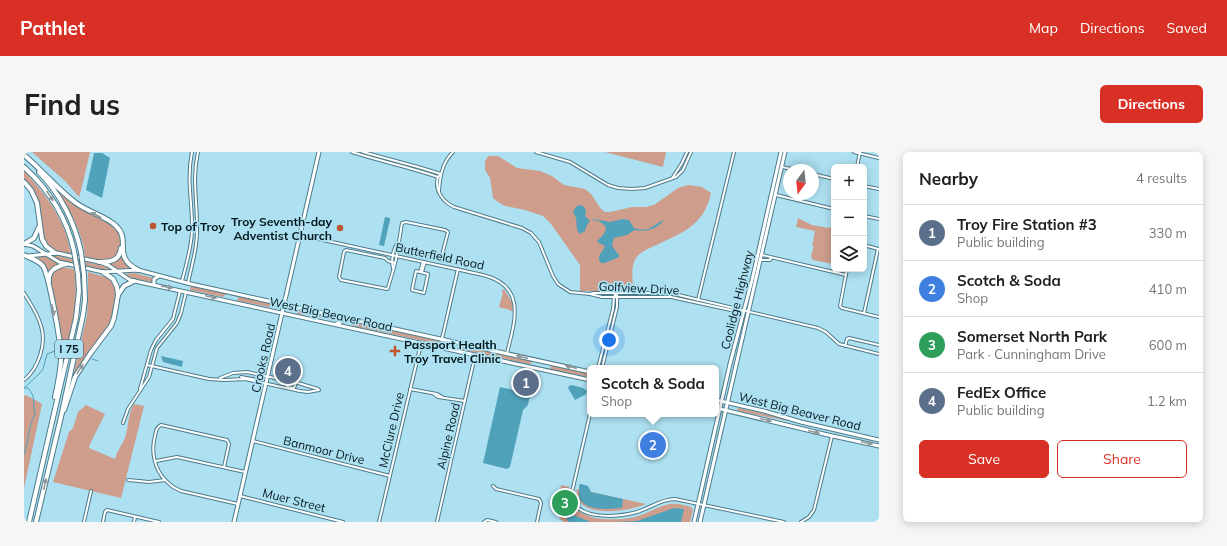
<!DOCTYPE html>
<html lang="en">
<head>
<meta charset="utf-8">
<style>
  body { margin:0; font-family:Mulish,sans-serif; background:#f6f6f6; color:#202124 }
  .controls { position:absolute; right:12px; top:12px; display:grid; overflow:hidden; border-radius:6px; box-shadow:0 2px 10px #0003 }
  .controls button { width:36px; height:36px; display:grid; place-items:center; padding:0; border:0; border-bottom:1px solid #e0e0e0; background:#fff; color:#202124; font:20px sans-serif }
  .compass { position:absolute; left:759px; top:12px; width:36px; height:36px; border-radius:50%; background:#fff; box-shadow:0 2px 10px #0003; rotate:195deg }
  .you { position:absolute; left:585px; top:188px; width:14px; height:14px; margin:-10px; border:3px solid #fff; border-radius:50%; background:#1a73e8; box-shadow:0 0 0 6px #1a73e833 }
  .badge { display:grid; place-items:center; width:26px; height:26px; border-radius:50%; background:#d93025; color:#fff; font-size:13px; font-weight:700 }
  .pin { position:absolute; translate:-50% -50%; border:2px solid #fff; box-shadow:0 1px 4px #0006 }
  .popup { position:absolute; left:563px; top:213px; width:132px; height:52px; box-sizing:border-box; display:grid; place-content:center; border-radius:6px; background:#fff; filter:drop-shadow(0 1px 3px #0005); font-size:13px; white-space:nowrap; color:#757577 }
  .popup b { font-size:15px; color:#202124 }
  .popup::after { content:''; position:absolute; left:50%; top:100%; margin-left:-8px; border:8px solid transparent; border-top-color:#fff }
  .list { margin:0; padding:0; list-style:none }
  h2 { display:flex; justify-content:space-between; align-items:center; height:52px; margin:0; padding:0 16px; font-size:17px }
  h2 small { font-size:13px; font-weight:400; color:#757577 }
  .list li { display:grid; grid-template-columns:26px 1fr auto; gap:12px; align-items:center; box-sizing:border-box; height:56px; padding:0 16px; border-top:1px solid #e0e0e0 }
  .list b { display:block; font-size:15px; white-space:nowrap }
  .list p { margin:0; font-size:13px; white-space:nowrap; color:#757577 }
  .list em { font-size:13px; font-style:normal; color:#757577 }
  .actions { display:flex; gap:8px; padding:12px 16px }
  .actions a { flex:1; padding:9px 0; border:1px solid #d93025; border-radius:6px; text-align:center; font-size:14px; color:#d93025 }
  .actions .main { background:#d93025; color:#fff }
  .icon { flex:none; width:22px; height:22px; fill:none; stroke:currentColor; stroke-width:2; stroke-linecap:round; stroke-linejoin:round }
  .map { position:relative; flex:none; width:855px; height:370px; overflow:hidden; border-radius:6px }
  header { display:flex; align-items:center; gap:24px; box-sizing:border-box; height:56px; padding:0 20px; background:#d93025; color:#fff }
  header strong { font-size:19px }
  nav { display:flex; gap:22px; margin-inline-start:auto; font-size:14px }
  .intro { display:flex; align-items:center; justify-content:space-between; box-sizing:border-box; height:96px; padding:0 24px }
  h1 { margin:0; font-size:28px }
  .button { padding:10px 18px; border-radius:6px; background:#d93025; color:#fff; font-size:14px; font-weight:700 }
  main { display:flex; gap:24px; padding:0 24px }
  aside { flex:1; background:#fff; border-radius:6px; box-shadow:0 2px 10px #0003 }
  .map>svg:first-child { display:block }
  .green { fill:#ce9d8b }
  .water { fill:#50a1ba }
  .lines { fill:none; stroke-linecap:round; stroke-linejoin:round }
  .stream { stroke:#50a1ba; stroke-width:1 }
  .minor-casing { stroke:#4b7b8b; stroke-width:4 }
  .major-casing { stroke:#4b7b8b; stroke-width:5 }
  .highway-casing { stroke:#4b7b8b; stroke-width:6 }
  .minor { stroke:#fff; stroke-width:2 }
  .major { stroke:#fff; stroke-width:3 }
  .highway { stroke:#fff; stroke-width:4 }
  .highway-bridge-casing { stroke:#4b7b8b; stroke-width:6; stroke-linecap:butt }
  .highway-bridge { stroke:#fff; stroke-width:4 }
  .oneway { fill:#8e9799 }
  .poi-dot { fill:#bd562d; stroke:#ade0f1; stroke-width:1.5 }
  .labels { text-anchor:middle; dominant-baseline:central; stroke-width:3.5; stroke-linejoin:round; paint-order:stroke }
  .shield { fill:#ade0f1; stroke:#37535d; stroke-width:1 }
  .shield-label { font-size:11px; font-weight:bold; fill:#04171d }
  .poi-label { font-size:12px; font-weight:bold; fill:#04171d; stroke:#ade0f1; text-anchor:start }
  .street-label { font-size:12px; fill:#04171d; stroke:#ade0f1 }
</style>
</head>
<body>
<header>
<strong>Pathlet</strong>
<nav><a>Map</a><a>Directions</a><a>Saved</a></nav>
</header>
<div class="intro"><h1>Find us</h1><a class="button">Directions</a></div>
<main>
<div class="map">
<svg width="855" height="370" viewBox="0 0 855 370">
  <rect width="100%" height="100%" fill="#ade0f1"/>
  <!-- green -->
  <g class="green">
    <path d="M8 0H66L57 39 55 45 41 29Z"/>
    <path d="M581 0H642L639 15Z"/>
    <path d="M464 4H474L493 16 516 19 528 24 540 33 561 37 567 42 577 57 581 60H586L608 55H622L630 53 654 36 664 33 678 35 687 41C680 74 658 81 630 94 624 97 616 100 612 106 606 115 609 128 609 139H556V113L527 72 519 64 501 58 481 54 474 50 469 46 466 26 461 18V10Z"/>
    <path d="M0 19C17 37 32 56 41 79 44 86 45 96 48 102L30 98 21 90 19 84 17 64 15 51 0 28Z"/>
    <path d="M29 32C37 40 45 49 54 55 76 69 105 71 94 104L85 109 61 105C60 82 42 52 29 32Z"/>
    <path d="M774 66 788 73 805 76 808 74H810L809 112 789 108 787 104 790 94H788L791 79 772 75Z"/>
    <path d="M98 103 100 108 106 116 93 117 85 111 93 109Z"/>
    <path d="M21 104 35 112 27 116 23 123 22 119 9 106Z"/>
    <path d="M27 104H34L80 114 86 117C75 119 37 110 27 104Z"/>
    <path d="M37 115 50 117C56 149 46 182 39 213L26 131C27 122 29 119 37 115Z"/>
    <path d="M64 120 85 126 91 135 92 143 89 163 86 171 55 214 48 229 63 163 64 142Z"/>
    <path d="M111 121 129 126 128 130 107 126 100 122Z"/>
    <path d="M167 133 200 141 202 142 199 145 166 138Z"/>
    <path d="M480 137 488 150 489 159H486V158L475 155 479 140 477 139Z"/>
    <path d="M215 145 246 151 247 153 245 155 214 149 213 148Z"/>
    <path d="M274 158 314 166 315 167 313 169 287 163H280L273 162 272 159Z"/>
    <path d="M330 171 415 188 416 190 414 192 329 174 328 172Z"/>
    <path d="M435 194 507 208 508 210 506 212 434 197 433 196Z"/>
    <path d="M528 214 566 221V225L527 218 526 216Z"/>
    <path d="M2 243 18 252 0 336V244Z"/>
    <path d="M110 252 120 254 97 346 29 330 45 280 49 276 54 260 62 253 81 262 66 292 65 296 91 307C93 299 98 293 101 286 105 275 103 263 110 252Z"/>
    <path d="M715 256 763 267 764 269 714 259 713 257Z"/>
    <path d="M537 333 545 335C542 370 586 370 611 365 623 362 634 354 646 352 653 351 660 353 667 355L669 358 666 370H540L536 367 534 348Z"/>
    <path d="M553 337 622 352C605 360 549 368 553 337Z"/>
  </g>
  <!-- water -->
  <g class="water">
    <path d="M70 1H78L86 6 78 46 62 38Z"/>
    <path d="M555 53 559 54 562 58 561 64 566 69 563 73 561 79 556 82 553 78 552 66 549 60 552 55Z"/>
    <path d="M361 65 366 66V68L360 94 355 93Z"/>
    <path d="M599 67 605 68 610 76C626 81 628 73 640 68 632 78 622 80 610 78L603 83 590 86 588 94 595 103V105L581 111H577C571 105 579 100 581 94L573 90C579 82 589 76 574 69L575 68 586 70Z"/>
    <path d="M137 204 159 209 158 215 139 210Z"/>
    <path d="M548 233 559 236 563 239 562 242 551 248 544 236 545 234Z"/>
    <path d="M476 235 506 242 504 253 499 258 486 315 483 317 459 311Z"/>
    <path d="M557 332 564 334 567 340 599 347 598 356C584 357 563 360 555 346V333Z"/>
    <path d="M543 355 549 363 567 370H545L543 368Z"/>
    <path d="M650 356 660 357 657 370H590L613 369Z"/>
  </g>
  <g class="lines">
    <!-- stream -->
    <g class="stream">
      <path d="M569 68H574"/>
      <path d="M68 207 74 209"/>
      <path d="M0 236 15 222 19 217 23 202 31 199"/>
      <path d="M0 302C5 289 4 274 11 262 8 252 13 246 4 236H0"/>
    </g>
    <!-- minor casing -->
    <g class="minor-casing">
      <g id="minor">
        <path d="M328 0C356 9 385 15 414 25"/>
        <path d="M339 0 394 15 417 22"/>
        <path d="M512 0 546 10 584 33 594 36 608 37 621 36 652 25 659 18 667 0"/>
        <path d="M830 0 855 6"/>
        <path d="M758 15 772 18"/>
        <path d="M833 15 836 0"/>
        <path d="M789 22 810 27"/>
        <path d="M416 23 414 25C410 38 419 50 430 55L498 76 507 81 515 90 529 124 534 132 546 140 566 142 569 141H646L794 176 802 180 815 192 855 202"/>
        <path d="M649 25 658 11 663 0"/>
        <path d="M840 34 855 37"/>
        <path d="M415 39C416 24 418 11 429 0"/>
        <path d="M752 43 810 57"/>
        <path d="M840 64 855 67"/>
        <path d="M276 83 459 123C503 134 491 169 483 201"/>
        <path d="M840 93 854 97"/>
        <path d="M371 96C375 97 378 99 382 101L417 107 424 80 421 78 382 70 378 71C376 82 375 92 373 102 371 114 367 125 364 136L363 137 317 128 315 125 320 100 322 98 361 106 364 109 371 111"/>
        <path d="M738 103 822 123"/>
        <path d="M737 108H746L747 106"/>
        <path d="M369 116C367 109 369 96 374 91"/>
        <path d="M823 117 816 154 818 156 855 165"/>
        <path d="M392 119 404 122 400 141 388 138Z"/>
        <path d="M396 120 399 110"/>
        <path d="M398 120 401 110"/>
        <path d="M158 129C162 114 167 97 168 80 169 52 162 29 168 0"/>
        <path d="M164 131C168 112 174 93 173 73 173 47 168 26 174 0"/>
        <path d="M0 141C6 151 14 162 17 174 23 192 14 217 0 228"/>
        <path d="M566 142 578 145H647L716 160 720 159"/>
        <path d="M674 148 710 0"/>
        <path d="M840 161 854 97"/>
        <path d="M418 187 434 117"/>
        <path d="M821 194 823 187 825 186 855 193"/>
        <path d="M123 213 185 227 201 228 221 227 276 239 284 240 295 238"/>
        <path d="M574 216 589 157 590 145 592 141"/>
        <path d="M578 216 593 155V143"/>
        <path d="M217 225 234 228 236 225 235 222"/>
        <path d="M196 226 209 221 223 220 274 231 294 237"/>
        <path d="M263 235 270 236 272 231"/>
        <path d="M116 237 127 198 132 188 149 167 156 139"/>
        <path d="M386 237 413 242 418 245"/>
        <path d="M410 242 414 245 441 249"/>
        <path d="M566 262 548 340C547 370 594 365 613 360 626 356 637 347 651 347L760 370"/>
        <path d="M99 271 104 257 125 225 133 196 153 171 157 161 162 140"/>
        <path d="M229 289 366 324"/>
        <path d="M132 309 153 305 221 320"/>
        <path d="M104 328 125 330 141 328 149 335 157 339 214 352"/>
        <path d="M141 328C130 316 127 299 131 284 132 279 132 276 137 273L203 288 205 292 200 315"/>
        <path d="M469 334 472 337 515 347 517 351 513 370"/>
        <path d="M216 344 319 370"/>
        <path d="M60 370 67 339"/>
        <path d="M79 370 81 360 83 358 135 370"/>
        <path d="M110 370 111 365"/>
        <path d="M355 370 397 192"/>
        <path d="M413 370 451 204"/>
        <path d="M460 370 463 368 472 370"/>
        <path d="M777 370 785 365 790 358 808 284"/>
      </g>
    </g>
    <!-- major casing -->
    <g class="major-casing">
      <g id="major">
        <path d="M0 92 9 94 35 110 79 120 114 118 167 132 566 220"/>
        <path d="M4 104 33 101 75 110 84 113 106 128 566 228"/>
        <path d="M130 132V127L135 124"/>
        <path d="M312 172 317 170 318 165"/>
        <path d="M692 248 740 259 777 270 855 288"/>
        <path d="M692 256 804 283 855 294"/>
        <path d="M210 370 295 0"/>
        <path d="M670 370 706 212 729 124 757 0"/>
        <path d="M676 370 761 0"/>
      </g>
    </g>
    <!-- highway casing -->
    <g class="highway-casing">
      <g id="highway">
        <path d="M0 3C18 18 33 37 52 51 64 60 82 64 92 74 108 89 87 104 114 118"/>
        <path d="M0 15C24 37 43 66 50 99"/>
        <path d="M15 20C36 41 51 71 57 100"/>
        <path d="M0 30 7 38 13 51 18 87 22 94 31 101"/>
        <path d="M0 92 10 86 15 75"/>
        <path d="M0 103C6 106 14 108 19 114 25 123 37 191 37 205 37 218 34 231 31 245"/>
        <path d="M75 110C86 110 96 109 97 96"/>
        <path d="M25 129C24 118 32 115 42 112"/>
        <path d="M94 143 100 134 110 129"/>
        <path d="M40 258 51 225 66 202 87 174 90 166 94 143 93 135 89 127 79 120"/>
        <path d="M5 370 52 166 55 139 54 122"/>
        <path d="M12 370 37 265 59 163 61 148 60 123"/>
      </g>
    </g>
    <!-- minor -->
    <use href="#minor" class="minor"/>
    <!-- major -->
    <use href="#major" class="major"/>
    <!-- highway -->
    <use href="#highway" class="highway"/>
    <!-- highway-bridge casing -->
    <g class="highway-bridge-casing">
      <g id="highway-bridge">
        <path d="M50 99 54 122"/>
        <path d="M57 100 60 123"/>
      </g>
    </g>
    <!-- highway-bridge -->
    <use href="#highway-bridge" class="highway-bridge"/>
  </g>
  <!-- one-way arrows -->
  <defs><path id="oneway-solid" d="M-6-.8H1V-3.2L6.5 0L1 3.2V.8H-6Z"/></defs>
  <g class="oneway">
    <use href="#oneway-solid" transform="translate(26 44) rotate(56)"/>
    <use href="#oneway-solid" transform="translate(72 63) rotate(-154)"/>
    <use href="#oneway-solid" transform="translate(143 135) rotate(11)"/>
    <use href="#oneway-solid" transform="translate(187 145) rotate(12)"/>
    <use href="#oneway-solid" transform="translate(29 158) rotate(79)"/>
    <use href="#oneway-solid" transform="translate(498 205) rotate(-167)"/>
    <use href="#oneway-solid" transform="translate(547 215) rotate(-167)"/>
    <use href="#oneway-solid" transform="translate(56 217) rotate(-58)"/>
    <use href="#oneway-solid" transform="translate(742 268) rotate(14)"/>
    <use href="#oneway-solid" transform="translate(790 280) rotate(14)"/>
    <use href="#oneway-solid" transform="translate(843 291) rotate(12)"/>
    <use href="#oneway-solid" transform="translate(21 332) rotate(-77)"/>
  </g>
  <!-- markers -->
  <g class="poi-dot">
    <circle cx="129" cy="74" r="4"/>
    <circle cx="316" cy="76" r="4"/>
    <path d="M369 193h4v4h4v4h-4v4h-4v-4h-4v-4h4z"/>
  </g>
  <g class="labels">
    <!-- shield labels -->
    <rect class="shield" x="31" y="188" width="28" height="18" rx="3"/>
    <g class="shield-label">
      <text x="45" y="197">I 75</text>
    </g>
    <!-- poi labels -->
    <g class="poi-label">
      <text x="308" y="69" text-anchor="end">Troy Seventh-day<tspan x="308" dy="14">Adventist Church</tspan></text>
      <text x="137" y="74">Top of Troy</text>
      <text x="380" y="192">Passport Health<tspan x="380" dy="14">Troy Travel Clinic</tspan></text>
    </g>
    <!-- street labels -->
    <g class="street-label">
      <text transform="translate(416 104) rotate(12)">Butterfield Road</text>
      <text transform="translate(615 136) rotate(3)">Golfview Drive</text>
      <text transform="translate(713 148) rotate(-76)">Coolidge Highway</text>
      <text transform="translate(307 162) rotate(12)">West Big Beaver Road</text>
      <text transform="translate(239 206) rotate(-77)">Crooks Road</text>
      <text transform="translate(776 259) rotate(14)">West Big Beaver Road</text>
      <text transform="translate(367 278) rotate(-77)">McClure Drive</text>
      <text transform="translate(424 284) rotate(-77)">Alpine Road</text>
      <text transform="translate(300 298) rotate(14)">Banmoor Drive</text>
      <text transform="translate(270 348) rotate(14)">Muer Street</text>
    </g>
  </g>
</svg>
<div class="controls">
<button>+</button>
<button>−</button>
<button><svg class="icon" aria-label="layers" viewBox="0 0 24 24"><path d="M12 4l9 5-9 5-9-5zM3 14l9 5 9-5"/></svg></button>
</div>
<svg class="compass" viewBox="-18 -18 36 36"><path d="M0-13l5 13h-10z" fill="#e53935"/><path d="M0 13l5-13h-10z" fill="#757577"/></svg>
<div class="you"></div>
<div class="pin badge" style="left:502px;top:231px;background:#5c6f8a">1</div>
<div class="pin badge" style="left:629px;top:293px;background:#3f7fe0">2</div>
<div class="popup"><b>Scotch &amp; Soda</b>Shop</div>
<div class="pin badge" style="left:541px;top:351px;background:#2e9e5b">3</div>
<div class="pin badge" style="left:264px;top:219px;background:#5c6f8a">4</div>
</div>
<aside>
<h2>Nearby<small>4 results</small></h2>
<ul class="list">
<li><span class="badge" style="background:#5c6f8a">1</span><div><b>Troy Fire Station #3</b><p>Public building</p></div><em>330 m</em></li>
<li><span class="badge" style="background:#3f7fe0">2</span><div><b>Scotch &amp; Soda</b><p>Shop</p></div><em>410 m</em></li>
<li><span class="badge" style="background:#2e9e5b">3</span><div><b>Somerset North Park</b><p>Park · Cunningham Drive</p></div><em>600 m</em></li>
<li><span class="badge" style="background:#5c6f8a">4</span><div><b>FedEx Office</b><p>Public building</p></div><em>1.2 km</em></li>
</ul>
<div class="actions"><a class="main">Save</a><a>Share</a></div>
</aside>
</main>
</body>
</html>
